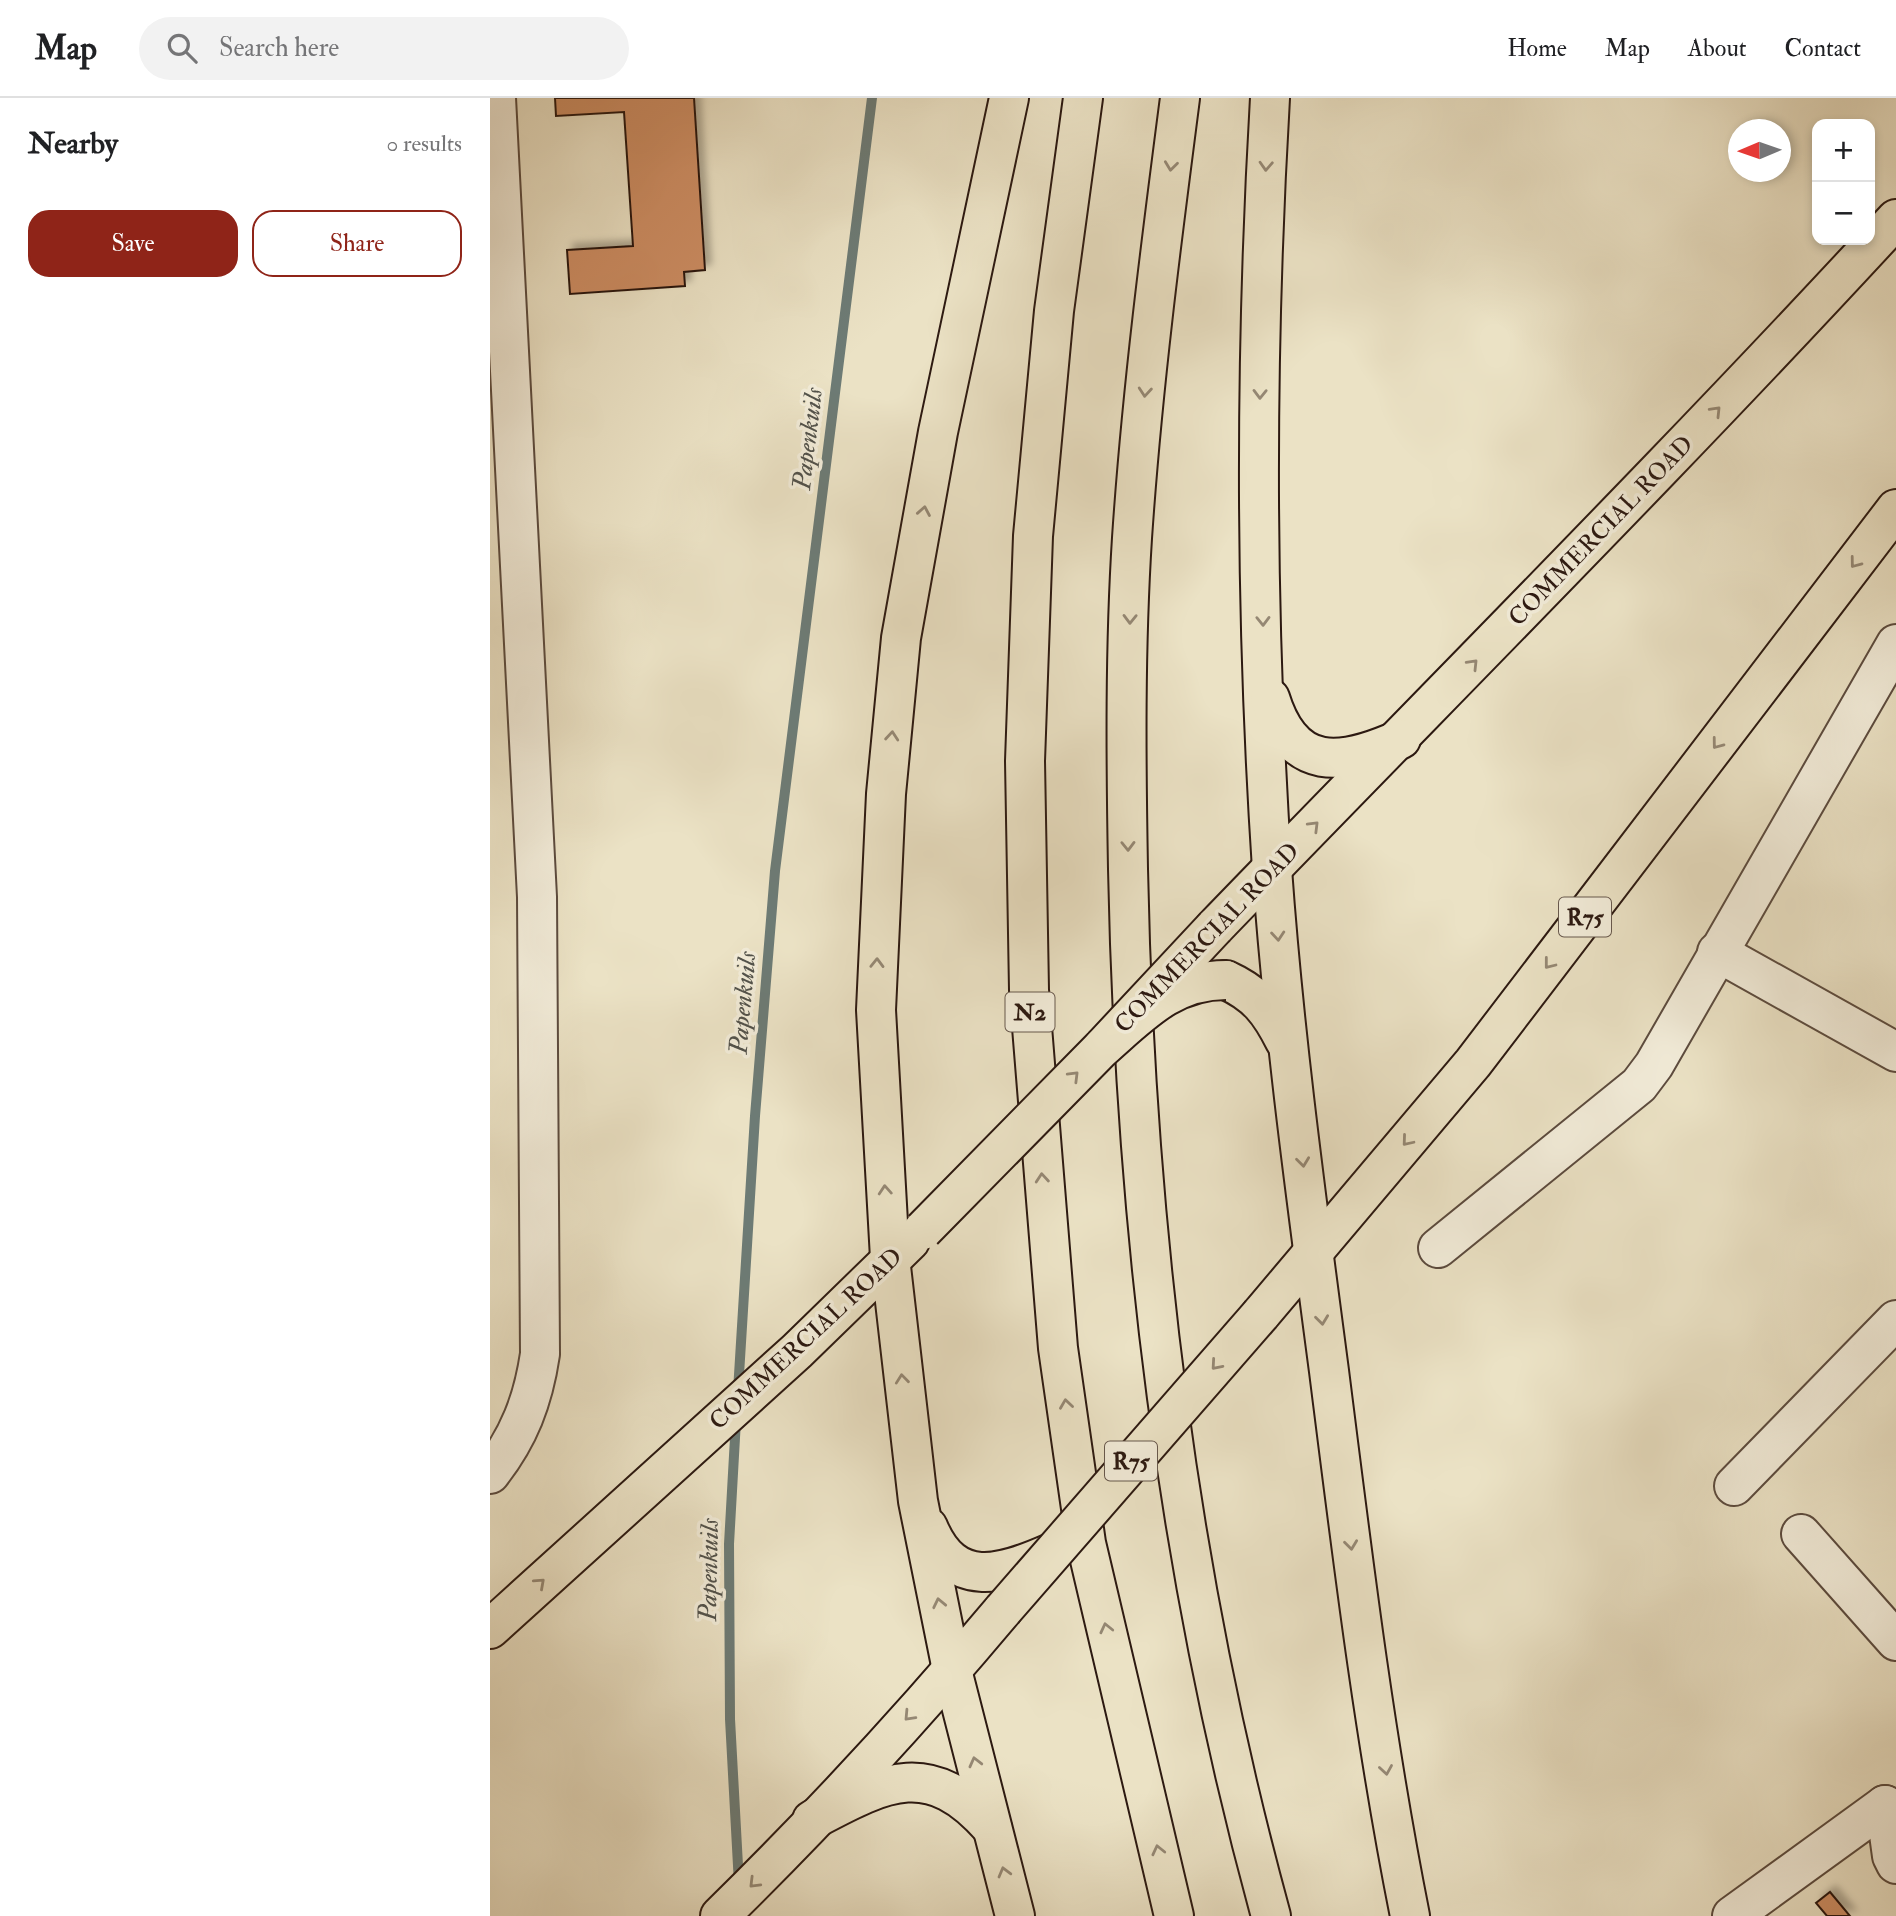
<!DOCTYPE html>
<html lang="en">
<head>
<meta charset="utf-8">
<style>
  body { margin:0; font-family:"IM FELL Double Pica",serif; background:#f2f2f2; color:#202124 }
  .controls { position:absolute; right:21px; top:21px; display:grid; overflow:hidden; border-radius:14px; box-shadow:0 4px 10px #0003 }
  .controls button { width:63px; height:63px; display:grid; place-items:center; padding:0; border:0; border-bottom:2px solid #e0e0e0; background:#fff; color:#202124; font:35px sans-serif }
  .compass { position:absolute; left:1238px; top:21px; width:63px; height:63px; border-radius:50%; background:#fff; box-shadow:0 4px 10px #0003; rotate:268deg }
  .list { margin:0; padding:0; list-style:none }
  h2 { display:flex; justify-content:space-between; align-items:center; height:91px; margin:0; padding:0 28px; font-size:30px }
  h2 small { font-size:23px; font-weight:400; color:#757577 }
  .actions { display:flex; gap:14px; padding:21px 28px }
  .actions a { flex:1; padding:16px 0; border:2px solid #8f2418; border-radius:21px; text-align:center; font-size:24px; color:#8f2418 }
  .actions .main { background:#8f2418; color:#fff }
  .icon { flex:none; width:38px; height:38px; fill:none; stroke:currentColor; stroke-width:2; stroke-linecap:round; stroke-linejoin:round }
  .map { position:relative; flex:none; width:1406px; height:1818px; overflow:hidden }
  header { display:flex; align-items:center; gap:42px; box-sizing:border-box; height:98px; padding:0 35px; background:#fff; border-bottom:2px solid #e0e0e0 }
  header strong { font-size:33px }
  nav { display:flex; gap:38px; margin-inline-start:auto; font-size:24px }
  .search { width:490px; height:63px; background:#f2f2f2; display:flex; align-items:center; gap:18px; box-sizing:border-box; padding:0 24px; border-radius:38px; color:#757577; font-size:26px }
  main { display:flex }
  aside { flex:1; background:#fff }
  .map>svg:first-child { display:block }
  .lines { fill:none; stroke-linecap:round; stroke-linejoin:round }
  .stream { stroke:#6d7b75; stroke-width:10 }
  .building { fill:#cc8d64; stroke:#2c1911; stroke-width:2; filter:url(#shadow) }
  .minor-casing { stroke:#5c4b3e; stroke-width:42 }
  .major-casing { stroke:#2c1911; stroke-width:42 }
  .highway-casing { stroke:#2c1911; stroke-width:42 }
  .minor { stroke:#f2ecd9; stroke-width:38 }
  .major { stroke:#ebe2c5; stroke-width:38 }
  .highway { stroke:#ebe2c5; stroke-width:38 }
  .major-bridge-casing { stroke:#2c1911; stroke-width:42; stroke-linecap:butt }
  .highway-bridge-casing { stroke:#2c1911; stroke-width:42; stroke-linecap:butt }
  .major-bridge { stroke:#ebe2c5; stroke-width:38 }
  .highway-bridge { stroke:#ebe2c5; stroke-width:38 }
  .oneway { stroke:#958874 }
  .labels { text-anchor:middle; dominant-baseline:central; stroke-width:7; stroke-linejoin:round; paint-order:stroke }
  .shield { fill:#f2ecd9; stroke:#67584d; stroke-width:2 }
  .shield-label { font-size:23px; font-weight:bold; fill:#2c1911 }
  .street-label { font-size:24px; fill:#2c1911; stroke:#f2ecd9 }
  .water-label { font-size:26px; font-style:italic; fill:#52524b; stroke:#f2ecd9 }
</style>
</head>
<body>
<header>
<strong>Map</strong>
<div class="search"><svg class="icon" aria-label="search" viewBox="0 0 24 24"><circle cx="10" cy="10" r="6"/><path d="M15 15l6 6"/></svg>Search here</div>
<nav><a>Home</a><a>Map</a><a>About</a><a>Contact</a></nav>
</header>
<main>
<aside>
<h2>Nearby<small>0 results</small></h2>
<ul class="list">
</ul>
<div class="actions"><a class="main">Save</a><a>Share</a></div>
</aside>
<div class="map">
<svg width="1406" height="1818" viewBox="0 0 1406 1818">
  <defs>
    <filter id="shadow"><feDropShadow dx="6" dy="-6" stdDeviation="3.5" flood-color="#0004"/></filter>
  </defs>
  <rect width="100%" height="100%" fill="#ebe2c5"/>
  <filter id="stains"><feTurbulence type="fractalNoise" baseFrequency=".00286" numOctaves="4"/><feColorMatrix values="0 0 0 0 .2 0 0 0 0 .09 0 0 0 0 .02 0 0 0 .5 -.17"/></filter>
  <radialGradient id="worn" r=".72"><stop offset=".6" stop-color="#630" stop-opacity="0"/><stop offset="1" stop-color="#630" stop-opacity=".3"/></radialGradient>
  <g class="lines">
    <!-- stream -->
    <g class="stream">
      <path d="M248 1293 265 1018 285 773 382 0"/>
      <path d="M246 1322 239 1446 240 1621 249 1786"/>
    </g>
  </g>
  <!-- building -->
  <g class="building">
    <path d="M65 0H204L215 172 194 174 195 188 80 196 77 152 143 148 134 14 66 18Z"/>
    <path d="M1340 1794 1360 1818H1337L1326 1805Z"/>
  </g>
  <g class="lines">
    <!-- minor casing -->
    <g class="minor-casing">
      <g id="minor">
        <path d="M1227 854 1406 954"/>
        <path d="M948 1150 1149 987 1164 967 1406 546"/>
        <path d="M0 1376C29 1339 43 1303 50 1256L47 799 6 0"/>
        <path d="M1244 1388 1406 1222"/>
        <path d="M1311 1436 1406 1543"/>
        <path d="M1395 1707 1402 1758 1406 1766"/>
        <path d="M1242 1818 1395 1707"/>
      </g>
    </g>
    <!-- major casing -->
    <g class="major-casing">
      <g id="major">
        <path d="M725 829C952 594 1184 362 1406 121"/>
        <path d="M771 1216 983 965 1406 411"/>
        <path d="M0 1531 307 1253 420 1143"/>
        <path d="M230 1818C329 1721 424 1618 513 1512"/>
      </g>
    </g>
    <!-- highway casing -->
    <g class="highway-casing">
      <g id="highway">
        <path d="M519 0 448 334 411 540 396 696 386 912 400 1160 428 1403 462 1572 525 1818"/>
        <path d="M593 0 564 213 543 438 535 663 539 892 568 1250 596 1445 684 1818"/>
        <path d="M690 0C671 146 652 292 642 440 635 550 636 661 638 771 645 1124 687 1477 781 1818"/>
        <path d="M780 0C765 256 765 515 782 771 794 939 817 1106 839 1273 862 1455 884 1638 920 1818"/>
        <path d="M780 600C803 675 851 668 911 641"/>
        <path d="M736 882C767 896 780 913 795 943"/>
        <path d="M438 1429C464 1492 511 1477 561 1455"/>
        <path d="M322 1722C394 1684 439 1658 502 1730"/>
      </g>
    </g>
    <!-- minor -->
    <use href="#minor" class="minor"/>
    <!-- major -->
    <use href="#major" class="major"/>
    <!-- highway -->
    <use href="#highway" class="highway"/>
    <!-- major-bridge casing -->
    <g class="major-bridge-casing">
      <g id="major-bridge">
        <path d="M433 1132 612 950 725 829"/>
        <path d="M513 1512 771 1216"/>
      </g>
    </g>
    <!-- highway-bridge casing -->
    <g class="highway-bridge-casing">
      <path id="highway-bridge" d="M612 950C651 916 681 882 736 882"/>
    </g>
    <!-- major-bridge -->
    <use href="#major-bridge" class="major-bridge"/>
    <!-- highway-bridge -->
    <use href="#highway-bridge" class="highway-bridge"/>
  </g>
  <!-- one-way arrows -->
  <defs><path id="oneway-chevron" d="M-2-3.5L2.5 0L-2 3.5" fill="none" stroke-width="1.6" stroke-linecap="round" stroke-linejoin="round" transform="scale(1.75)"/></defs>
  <g class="oneway">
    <use href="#oneway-chevron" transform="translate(681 68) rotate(97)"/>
    <use href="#oneway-chevron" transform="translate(776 68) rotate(93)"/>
    <use href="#oneway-chevron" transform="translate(655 294) rotate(95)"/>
    <use href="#oneway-chevron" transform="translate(770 296) rotate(91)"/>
    <use href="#oneway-chevron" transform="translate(1226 313) rotate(-46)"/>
    <use href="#oneway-chevron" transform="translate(434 413) rotate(-80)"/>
    <use href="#oneway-chevron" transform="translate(1365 465) rotate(127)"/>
    <use href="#oneway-chevron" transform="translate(640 521) rotate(91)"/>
    <use href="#oneway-chevron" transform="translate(773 523) rotate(89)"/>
    <use href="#oneway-chevron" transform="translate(983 566) rotate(-46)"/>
    <use href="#oneway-chevron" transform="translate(402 638) rotate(-85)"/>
    <use href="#oneway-chevron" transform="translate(1227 646) rotate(127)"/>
    <use href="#oneway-chevron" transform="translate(824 728) rotate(-45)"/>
    <use href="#oneway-chevron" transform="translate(638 748) rotate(89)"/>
    <use href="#oneway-chevron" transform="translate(788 838) rotate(85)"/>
    <use href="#oneway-chevron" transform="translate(387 865) rotate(-89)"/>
    <use href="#oneway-chevron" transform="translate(1059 866) rotate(128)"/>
    <use href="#oneway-chevron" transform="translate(584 978) rotate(-45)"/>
    <use href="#oneway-chevron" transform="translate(917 1043) rotate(130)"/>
    <use href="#oneway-chevron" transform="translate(813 1064) rotate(83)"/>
    <use href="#oneway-chevron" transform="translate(552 1080) rotate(-95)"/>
    <use href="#oneway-chevron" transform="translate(395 1092) rotate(-94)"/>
    <use href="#oneway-chevron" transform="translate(832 1222) rotate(83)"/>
    <use href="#oneway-chevron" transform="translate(726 1267) rotate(131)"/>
    <use href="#oneway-chevron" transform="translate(412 1281) rotate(-96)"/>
    <use href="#oneway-chevron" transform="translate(576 1306) rotate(-98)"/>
    <use href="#oneway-chevron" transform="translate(861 1447) rotate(83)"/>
    <use href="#oneway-chevron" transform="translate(50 1485) rotate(-42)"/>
    <use href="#oneway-chevron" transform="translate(449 1505) rotate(-102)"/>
    <use href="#oneway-chevron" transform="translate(616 1530) rotate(-103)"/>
    <use href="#oneway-chevron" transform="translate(419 1618) rotate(133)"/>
    <use href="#oneway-chevron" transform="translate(485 1664) rotate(-104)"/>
    <use href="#oneway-chevron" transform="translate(896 1672) rotate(81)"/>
    <use href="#oneway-chevron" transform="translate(668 1752) rotate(-103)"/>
    <use href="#oneway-chevron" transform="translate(514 1774) rotate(-105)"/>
    <use href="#oneway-chevron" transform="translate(264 1785) rotate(135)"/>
  </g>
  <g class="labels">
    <!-- shield labels -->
    <g class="shield">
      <rect x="1069" y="799.5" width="52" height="39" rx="5"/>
      <rect x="515.5" y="894.5" width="49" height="39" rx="5"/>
      <rect x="615" y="1343.5" width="52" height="39" rx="5"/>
    </g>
    <g class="shield-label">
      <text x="1095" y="819">R75</text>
      <text x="540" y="914">N2</text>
      <text x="641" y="1363">R75</text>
    </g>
    <!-- street labels -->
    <g class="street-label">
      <text transform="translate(1111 433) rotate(-46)">COMMERCIAL ROAD</text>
      <text transform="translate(717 840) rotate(-46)">COMMERCIAL ROAD</text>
      <text transform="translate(316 1241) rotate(-43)">COMMERCIAL ROAD</text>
    </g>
    <!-- water labels -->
    <g class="water-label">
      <text transform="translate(318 341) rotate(-83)">Papenkuils</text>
      <text transform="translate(253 905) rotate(-85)">Papenkuils</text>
      <text transform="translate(219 1472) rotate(-89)">Papenkuils</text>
    </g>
  </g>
  <rect width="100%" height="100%" filter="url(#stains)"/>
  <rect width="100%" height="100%" fill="url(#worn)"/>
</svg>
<div class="controls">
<button>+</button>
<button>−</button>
</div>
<svg class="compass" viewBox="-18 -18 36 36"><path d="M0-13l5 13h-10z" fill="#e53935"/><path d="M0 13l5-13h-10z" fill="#757577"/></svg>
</div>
</main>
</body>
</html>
